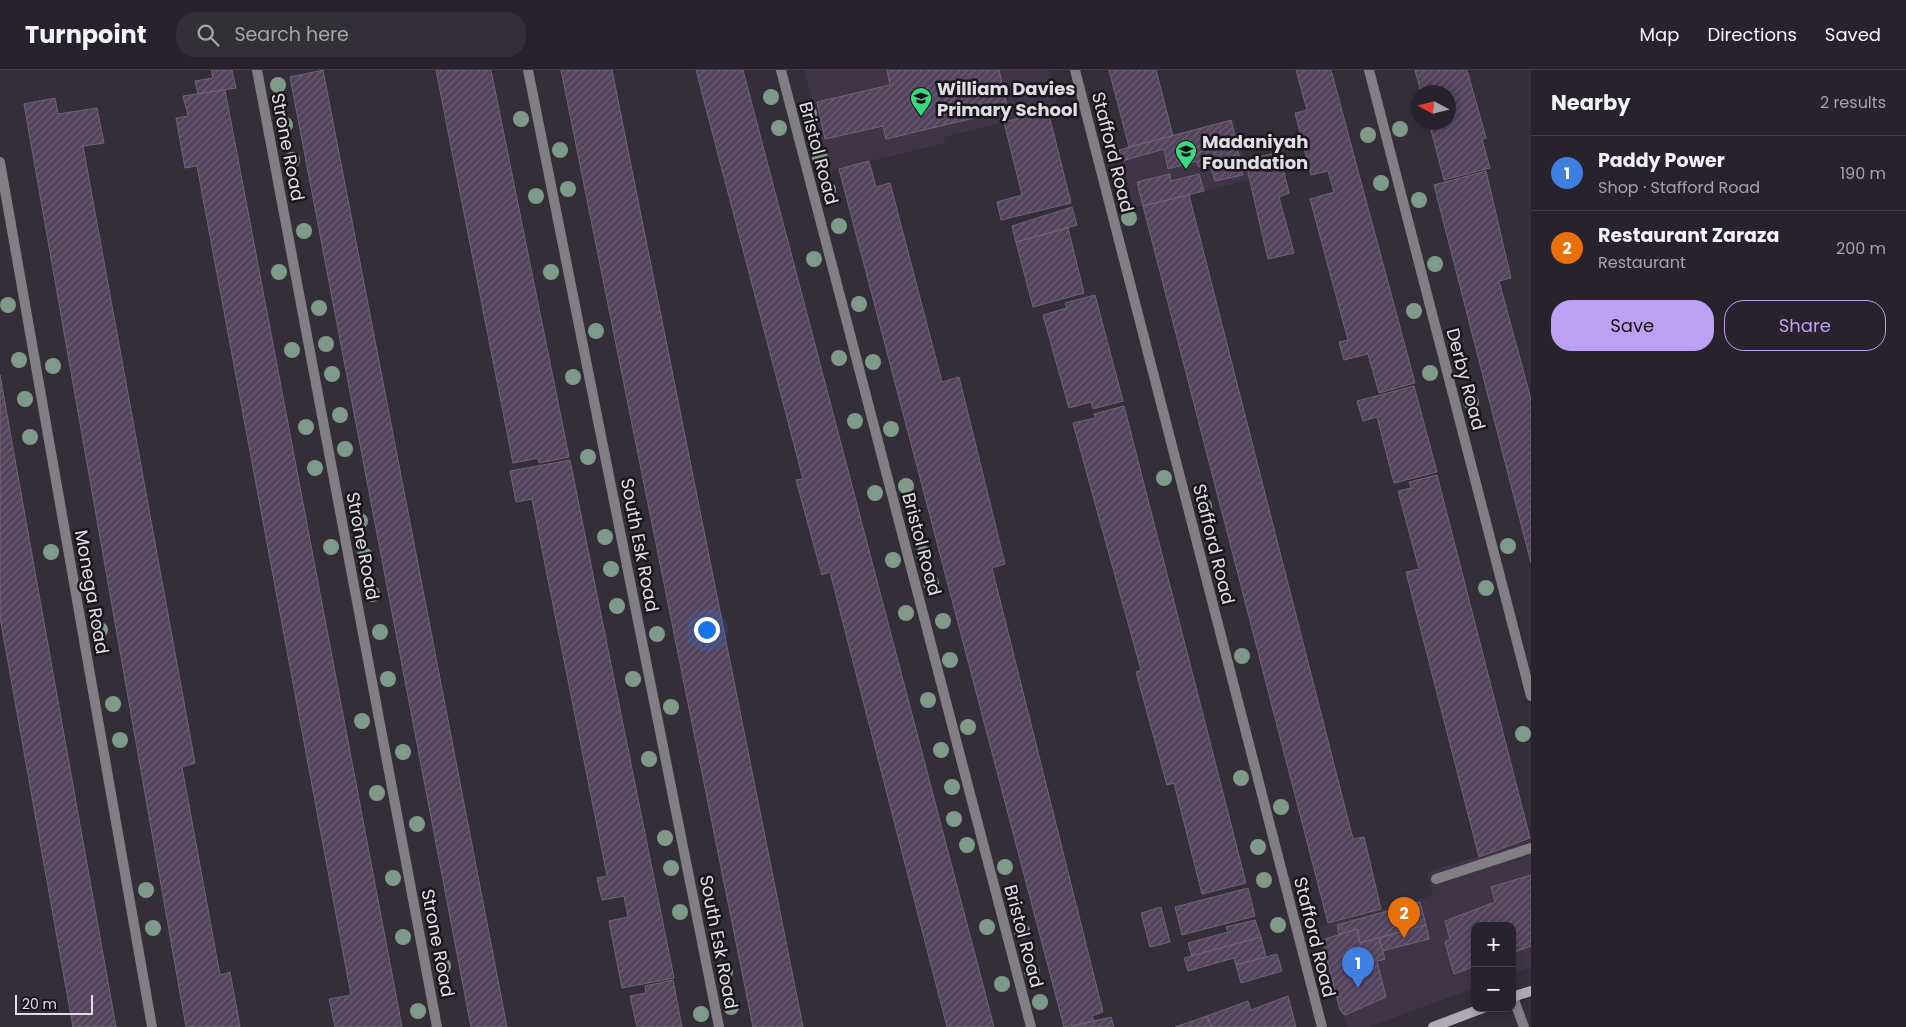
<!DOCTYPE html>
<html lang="en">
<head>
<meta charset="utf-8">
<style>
  body { margin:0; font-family:Poppins,sans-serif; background:#332f37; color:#f1f3f6 }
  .controls { position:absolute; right:15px; bottom:15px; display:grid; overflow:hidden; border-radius:10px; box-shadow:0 2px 8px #0003 }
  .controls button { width:45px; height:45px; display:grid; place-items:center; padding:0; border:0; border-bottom:1px solid #433f47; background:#27222b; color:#f1f3f6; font:25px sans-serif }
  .compass { position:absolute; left:1411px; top:15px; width:45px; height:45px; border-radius:50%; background:#27222b; box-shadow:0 2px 8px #0003; rotate:277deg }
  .scale { position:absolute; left:15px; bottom:12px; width:78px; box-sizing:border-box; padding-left:5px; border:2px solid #e1dde4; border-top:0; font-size:14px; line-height:18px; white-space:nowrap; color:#e1dde4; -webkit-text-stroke:4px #1a171c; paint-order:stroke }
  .you { position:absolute; left:706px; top:559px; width:18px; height:18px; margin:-12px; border:4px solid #fff; border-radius:50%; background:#1a73e8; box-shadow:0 0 0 8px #1a73e833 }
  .badge { display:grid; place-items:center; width:32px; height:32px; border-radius:50%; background:#bca0f2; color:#fff; font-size:16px; font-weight:700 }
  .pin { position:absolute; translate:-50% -41px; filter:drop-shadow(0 1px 2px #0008) }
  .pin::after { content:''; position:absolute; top:26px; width:18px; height:15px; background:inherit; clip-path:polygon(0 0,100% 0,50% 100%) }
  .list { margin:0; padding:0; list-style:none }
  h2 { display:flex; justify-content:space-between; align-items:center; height:65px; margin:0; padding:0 20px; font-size:21px }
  h2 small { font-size:16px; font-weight:400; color:#a4a4a9 }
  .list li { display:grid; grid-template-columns:32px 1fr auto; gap:15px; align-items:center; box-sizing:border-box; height:75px; padding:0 20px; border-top:1px solid #433f47 }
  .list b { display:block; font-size:19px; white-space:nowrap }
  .list p { margin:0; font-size:16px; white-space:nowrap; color:#a4a4a9 }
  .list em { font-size:16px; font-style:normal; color:#a4a4a9 }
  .actions { display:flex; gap:10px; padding:15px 20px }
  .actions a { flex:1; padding:11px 0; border:1px solid #bca0f2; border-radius:20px; text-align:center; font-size:18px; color:#bca0f2 }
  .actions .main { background:#bca0f2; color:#111 }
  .icon { flex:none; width:28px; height:28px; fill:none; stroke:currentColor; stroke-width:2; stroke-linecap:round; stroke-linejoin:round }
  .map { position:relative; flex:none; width:1531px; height:957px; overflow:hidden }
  header { display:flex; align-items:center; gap:30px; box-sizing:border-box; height:70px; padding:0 25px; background:#27222b; border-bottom:1px solid #433f47 }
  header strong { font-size:24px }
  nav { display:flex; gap:28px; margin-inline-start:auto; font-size:18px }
  .search { width:350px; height:45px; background:#332f37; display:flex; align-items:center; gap:12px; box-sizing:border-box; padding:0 18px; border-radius:20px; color:#a4a4a9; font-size:19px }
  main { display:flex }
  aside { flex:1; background:#27222b }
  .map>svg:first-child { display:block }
  .built { fill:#3f3546 }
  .building { fill:url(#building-hatch); stroke:#6e6773 }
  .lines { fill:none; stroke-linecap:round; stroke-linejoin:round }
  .lane { stroke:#817e84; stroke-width:10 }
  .street { stroke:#817e84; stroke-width:10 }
  .secondary { stroke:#afaab3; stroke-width:10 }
  .tree { fill:#7f9a89 }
  .labels { text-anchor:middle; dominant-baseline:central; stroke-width:5; stroke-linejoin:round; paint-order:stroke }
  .poi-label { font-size:18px; font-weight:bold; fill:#e1dde4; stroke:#1a171c; text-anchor:start }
  .street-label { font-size:18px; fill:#e1dde4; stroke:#1a171c }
</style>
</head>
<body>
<header>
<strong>Turnpoint</strong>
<div class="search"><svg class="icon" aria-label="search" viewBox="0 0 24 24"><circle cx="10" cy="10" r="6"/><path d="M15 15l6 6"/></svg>Search here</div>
<nav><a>Map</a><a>Directions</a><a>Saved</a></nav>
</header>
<main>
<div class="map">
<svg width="1531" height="957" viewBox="0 0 1531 957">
  <defs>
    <pattern id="building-hatch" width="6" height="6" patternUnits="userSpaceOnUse" patternTransform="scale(1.25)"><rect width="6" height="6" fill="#53435d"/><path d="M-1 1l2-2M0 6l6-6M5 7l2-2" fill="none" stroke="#6b5e74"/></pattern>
  </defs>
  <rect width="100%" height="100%" fill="#342e39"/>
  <!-- built -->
  <g class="built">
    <path d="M804 0H1049L1059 39 944 67 945 73 830 101Z"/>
    <path d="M1234 49 1249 110 1134 138 1119 80Z"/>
    <path d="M1531 770V897L1512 904V856H1475V918L1368 957H1347L1340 940 1318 857 1433 825 1427 802Z"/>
  </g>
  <!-- building -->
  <g class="building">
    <path d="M211 0H232L236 18 198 24 195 11 213 8Z"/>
    <path d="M323 0 507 957H471L290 7Z"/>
    <path d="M436 0H491L569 387 539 393 538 388 513 393Z"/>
    <path d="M561 0H612L803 957H753Z"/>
    <path d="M696 0H743L994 957H947L830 502 822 505 796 410 803 409Z"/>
    <path d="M887 0H999L1008 40 886 69 883 56 825 69 817 32 890 15Z"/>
    <path d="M1109 0H1156L1173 66 1129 77Z"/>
    <path d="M1296 0H1331L1415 313 1379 323 1368 284 1344 290 1339 272 1348 270 1310 129 1334 122 1328 101 1311 105 1295 43 1307 40Z"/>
    <path d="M1415 0H1467L1486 68 1482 69 1490 98 1444 110 1429 52H1448V22H1421Z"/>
    <path d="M225 20 402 957H335L329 929 351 925 197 96 185 98 176 48 188 46 183 26Z"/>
    <path d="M55 28 58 44 97 38 104 73 83 76 195 693 182 697 220 905 230 902 240 957H186L24 34Z"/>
    <path d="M1048 41 1071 133 1001 150 997 132 1022 125 1004 52Z"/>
    <path d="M1231 50 1243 105 1215 111 1210 94 1199 97 1196 91 1168 99 1164 79 1122 91 1119 80Z"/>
    <path d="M1279 82 1289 123 1279 127 1294 183 1268 189 1245 90Z"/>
    <path d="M869 91 876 117 890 113 942 312 959 307 1005 494 992 498 1103 942 1092 946 1094 951 1064 957 839 99Z"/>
    <path d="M1486 101 1511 208 1499 211 1531 329V493L1434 115Z"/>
    <path d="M1170 104 1171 111 1199 104 1204 121 1143 136 1137 112Z"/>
    <path d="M1189 125 1353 769 1364 767 1381 839 1328 853 1143 136Z"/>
    <path d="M1072 137 1077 155 1016 172 1012 156Z"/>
    <path d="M1068 158 1084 223 1033 237 1016 172Z"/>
    <path d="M1095 225 1123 331 1093 339 1091 332 1069 338 1043 245 1067 238 1065 233Z"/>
    <path d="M0 305 116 957H73L0 547Z"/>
    <path d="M1414 316 1437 402 1394 413 1377 347 1363 351 1357 331Z"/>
    <path d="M1124 336 1246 813 1202 824 1174 713 1167 715 1136 602 1141 600 1073 353 1095 348 1094 344Z"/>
    <path d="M570 390 674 908 622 918 609 851 628 847 624 826 602 830 597 808 607 806 532 429 516 432 510 401Z"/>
    <path d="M1437 405 1530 768 1479 787 1406 502 1419 499 1398 421 1411 418 1409 412Z"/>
    <path d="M1531 805V876L1512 883V856H1475V896L1454 904 1445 872 1450 869 1445 851 1495 832 1491 817Z"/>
    <path d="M1248 818 1255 846 1182 865 1175 837Z"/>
    <path d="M1420 832 1426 855 1360 873 1357 859 1339 864 1337 855Z"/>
    <path d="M1161 837 1170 872 1150 877 1141 843Z"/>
    <path d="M1255 850 1261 867 1192 886 1188 873 1228 862 1226 857Z"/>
    <path d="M1426 855 1429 869 1382 881 1379 868Z"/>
    <path d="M1357 859 1360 873 1379 868 1385 889 1377 891 1386 927 1345 945 1340 940 1322 870Z"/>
    <path d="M1261 867 1266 887 1236 895 1234 888 1188 901 1184 888Z"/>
    <path d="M1277 884 1282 901 1241 913 1236 895Z"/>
    <path d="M673 910 682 957H637L630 926 646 923 645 916Z"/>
    <path d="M1288 926 1296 957H1211L1207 946 1248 931 1251 940Z"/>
    <path d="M1207 946 1211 957H1175Z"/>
    <path d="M1111 947 1114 957H1071L1094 951Z"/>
  </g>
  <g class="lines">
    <!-- lane -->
    <path class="lane" d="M1436 809 1531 778"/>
    <!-- street -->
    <g class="street">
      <path d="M257 0 437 957"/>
      <path d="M528 0 719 957"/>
      <path d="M781 0 1031 957"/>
      <path d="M1075 0 1322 957"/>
      <path d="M1369 0 1531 626"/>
      <path d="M0 92 152 957"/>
      <path d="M1513 927 1524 957"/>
    </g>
    <!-- secondary -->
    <g class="secondary">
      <path d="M1512 927 1531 921"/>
      <path d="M1433 957 1483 938"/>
    </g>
  </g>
  <!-- trees -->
  <g class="tree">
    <circle cx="278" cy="15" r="8"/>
    <circle cx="771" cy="27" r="8"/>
    <circle cx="809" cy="44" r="8"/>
    <circle cx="521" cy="49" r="8"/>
    <circle cx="285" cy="55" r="8"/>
    <circle cx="779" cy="58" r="8"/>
    <circle cx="1400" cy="59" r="8"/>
    <circle cx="1368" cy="65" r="8"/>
    <circle cx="560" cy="80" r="8"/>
    <circle cx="820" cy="88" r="8"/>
    <circle cx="292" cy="90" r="8"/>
    <circle cx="1381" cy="113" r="8"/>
    <circle cx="568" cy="119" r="8"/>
    <circle cx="828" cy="120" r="8"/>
    <circle cx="536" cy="126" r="8"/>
    <circle cx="1419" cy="130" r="8"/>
    <circle cx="1129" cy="148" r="8"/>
    <circle cx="839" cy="156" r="8"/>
    <circle cx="304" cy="161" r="8"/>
    <circle cx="814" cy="189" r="8"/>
    <circle cx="1435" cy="194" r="8"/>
    <circle cx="279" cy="202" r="8"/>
    <circle cx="551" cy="202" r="8"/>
    <circle cx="859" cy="234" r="8"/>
    <circle cx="8" cy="235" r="8"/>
    <circle cx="319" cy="238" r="8"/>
    <circle cx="1414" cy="241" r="8"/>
    <circle cx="596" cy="261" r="8"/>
    <circle cx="326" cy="274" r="8"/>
    <circle cx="292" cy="280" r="8"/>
    <circle cx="839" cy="288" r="8"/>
    <circle cx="19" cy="290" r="8"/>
    <circle cx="873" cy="292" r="8"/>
    <circle cx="53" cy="296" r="8"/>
    <circle cx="1430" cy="303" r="8"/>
    <circle cx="332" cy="304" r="8"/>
    <circle cx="573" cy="307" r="8"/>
    <circle cx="25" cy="329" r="8"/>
    <circle cx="1471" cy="332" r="8"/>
    <circle cx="340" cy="345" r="8"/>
    <circle cx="855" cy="351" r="8"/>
    <circle cx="306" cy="357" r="8"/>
    <circle cx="891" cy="359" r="8"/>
    <circle cx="30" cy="367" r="8"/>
    <circle cx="345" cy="379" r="8"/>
    <circle cx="588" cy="387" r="8"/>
    <circle cx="315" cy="398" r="8"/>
    <circle cx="1164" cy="408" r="8"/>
    <circle cx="906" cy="416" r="8"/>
    <circle cx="875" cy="423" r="8"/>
    <circle cx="1204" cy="436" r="8"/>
    <circle cx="360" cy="451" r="8"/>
    <circle cx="605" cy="467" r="8"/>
    <circle cx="1508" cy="476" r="8"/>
    <circle cx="331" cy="477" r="8"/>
    <circle cx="51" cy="482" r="8"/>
    <circle cx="924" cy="484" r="8"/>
    <circle cx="365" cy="486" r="8"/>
    <circle cx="893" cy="490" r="8"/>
    <circle cx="611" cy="499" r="8"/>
    <circle cx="931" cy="513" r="8"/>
    <circle cx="1486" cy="518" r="8"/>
    <circle cx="372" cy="524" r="8"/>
    <circle cx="617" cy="536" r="8"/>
    <circle cx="906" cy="543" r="8"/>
    <circle cx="943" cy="551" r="8"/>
    <circle cx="100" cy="560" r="8"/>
    <circle cx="380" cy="562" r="8"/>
    <circle cx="657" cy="564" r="8"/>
    <circle cx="1242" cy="586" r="8"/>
    <circle cx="950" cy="590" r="8"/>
    <circle cx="388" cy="609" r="8"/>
    <circle cx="633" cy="609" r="8"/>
    <circle cx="928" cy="630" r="8"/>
    <circle cx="113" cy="634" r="8"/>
    <circle cx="671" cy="637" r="8"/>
    <circle cx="362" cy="651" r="8"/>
    <circle cx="968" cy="657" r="8"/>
    <circle cx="1523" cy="664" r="8"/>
    <circle cx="120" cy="670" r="8"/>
    <circle cx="941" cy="680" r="8"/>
    <circle cx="403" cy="682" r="8"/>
    <circle cx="649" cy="689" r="8"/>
    <circle cx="1241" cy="708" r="8"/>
    <circle cx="952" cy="717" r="8"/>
    <circle cx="377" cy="723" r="8"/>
    <circle cx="1281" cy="737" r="8"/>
    <circle cx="954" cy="749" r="8"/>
    <circle cx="417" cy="754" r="8"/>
    <circle cx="665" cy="768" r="8"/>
    <circle cx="967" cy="775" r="8"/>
    <circle cx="1258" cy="777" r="8"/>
    <circle cx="1005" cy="797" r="8"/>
    <circle cx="671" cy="798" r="8"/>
    <circle cx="393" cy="808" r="8"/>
    <circle cx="1264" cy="810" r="8"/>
    <circle cx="146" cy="820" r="8"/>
    <circle cx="680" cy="842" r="8"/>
    <circle cx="1278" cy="855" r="8"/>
    <circle cx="987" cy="857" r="8"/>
    <circle cx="153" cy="858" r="8"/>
    <circle cx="1022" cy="861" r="8"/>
    <circle cx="403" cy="867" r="8"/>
    <circle cx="443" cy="896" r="8"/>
    <circle cx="725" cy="902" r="8"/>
    <circle cx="1032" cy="902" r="8"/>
    <circle cx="1002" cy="914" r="8"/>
    <circle cx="1040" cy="932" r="8"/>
    <circle cx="731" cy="937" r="8"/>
    <circle cx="418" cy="941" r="8"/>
    <circle cx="701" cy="944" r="8"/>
  </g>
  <!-- icons -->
  <defs>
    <g id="school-pin" transform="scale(1.125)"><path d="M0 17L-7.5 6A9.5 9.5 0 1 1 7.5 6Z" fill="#3ad87f" stroke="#1a171c"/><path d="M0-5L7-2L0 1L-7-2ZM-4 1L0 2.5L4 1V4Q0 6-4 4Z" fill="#111"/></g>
  </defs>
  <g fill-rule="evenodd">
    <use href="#school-pin" x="921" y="28"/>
    <use href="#school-pin" x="1186" y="81"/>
  </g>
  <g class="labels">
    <!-- poi labels -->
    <g class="poi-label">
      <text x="937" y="18">William Davies<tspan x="937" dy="21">Primary School</tspan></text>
      <text x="1202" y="71">Madaniyah<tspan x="1202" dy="21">Foundation</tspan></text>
    </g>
    <!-- street labels -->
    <g class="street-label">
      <text transform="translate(288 77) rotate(79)">Strone Road</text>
      <text transform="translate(1113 82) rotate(76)">Stafford Road</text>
      <text transform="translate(819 83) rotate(75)">Bristol Road</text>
      <text transform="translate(1466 309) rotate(75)">Derby Road</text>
      <text transform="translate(922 474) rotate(75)">Bristol Road</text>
      <text transform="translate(1214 474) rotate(76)">Stafford Road</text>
      <text transform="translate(640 475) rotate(79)">South Esk Road</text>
      <text transform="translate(363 476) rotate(79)">Strone Road</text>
      <text transform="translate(92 522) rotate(80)">Monega Road</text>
      <text transform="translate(1024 866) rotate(75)">Bristol Road</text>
      <text transform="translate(1315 867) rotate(76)">Stafford Road</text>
      <text transform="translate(719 872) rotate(79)">South Esk Road</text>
      <text transform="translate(438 873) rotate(79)">Strone Road</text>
    </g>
  </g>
</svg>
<div class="controls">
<button>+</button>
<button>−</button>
</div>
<svg class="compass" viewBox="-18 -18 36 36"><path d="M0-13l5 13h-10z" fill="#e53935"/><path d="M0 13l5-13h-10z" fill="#a4a4a9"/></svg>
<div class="scale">20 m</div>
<div class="you"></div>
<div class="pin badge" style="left:1358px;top:918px;background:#3f7fe0">1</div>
<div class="pin badge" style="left:1404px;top:868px;background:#e8710a">2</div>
</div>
<aside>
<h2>Nearby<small>2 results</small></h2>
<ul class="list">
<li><span class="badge" style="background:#3f7fe0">1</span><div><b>Paddy Power</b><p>Shop · Stafford Road</p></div><em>190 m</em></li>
<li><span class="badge" style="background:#e8710a">2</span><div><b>Restaurant Zaraza</b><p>Restaurant</p></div><em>200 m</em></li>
</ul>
<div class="actions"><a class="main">Save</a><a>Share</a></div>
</aside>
</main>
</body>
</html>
